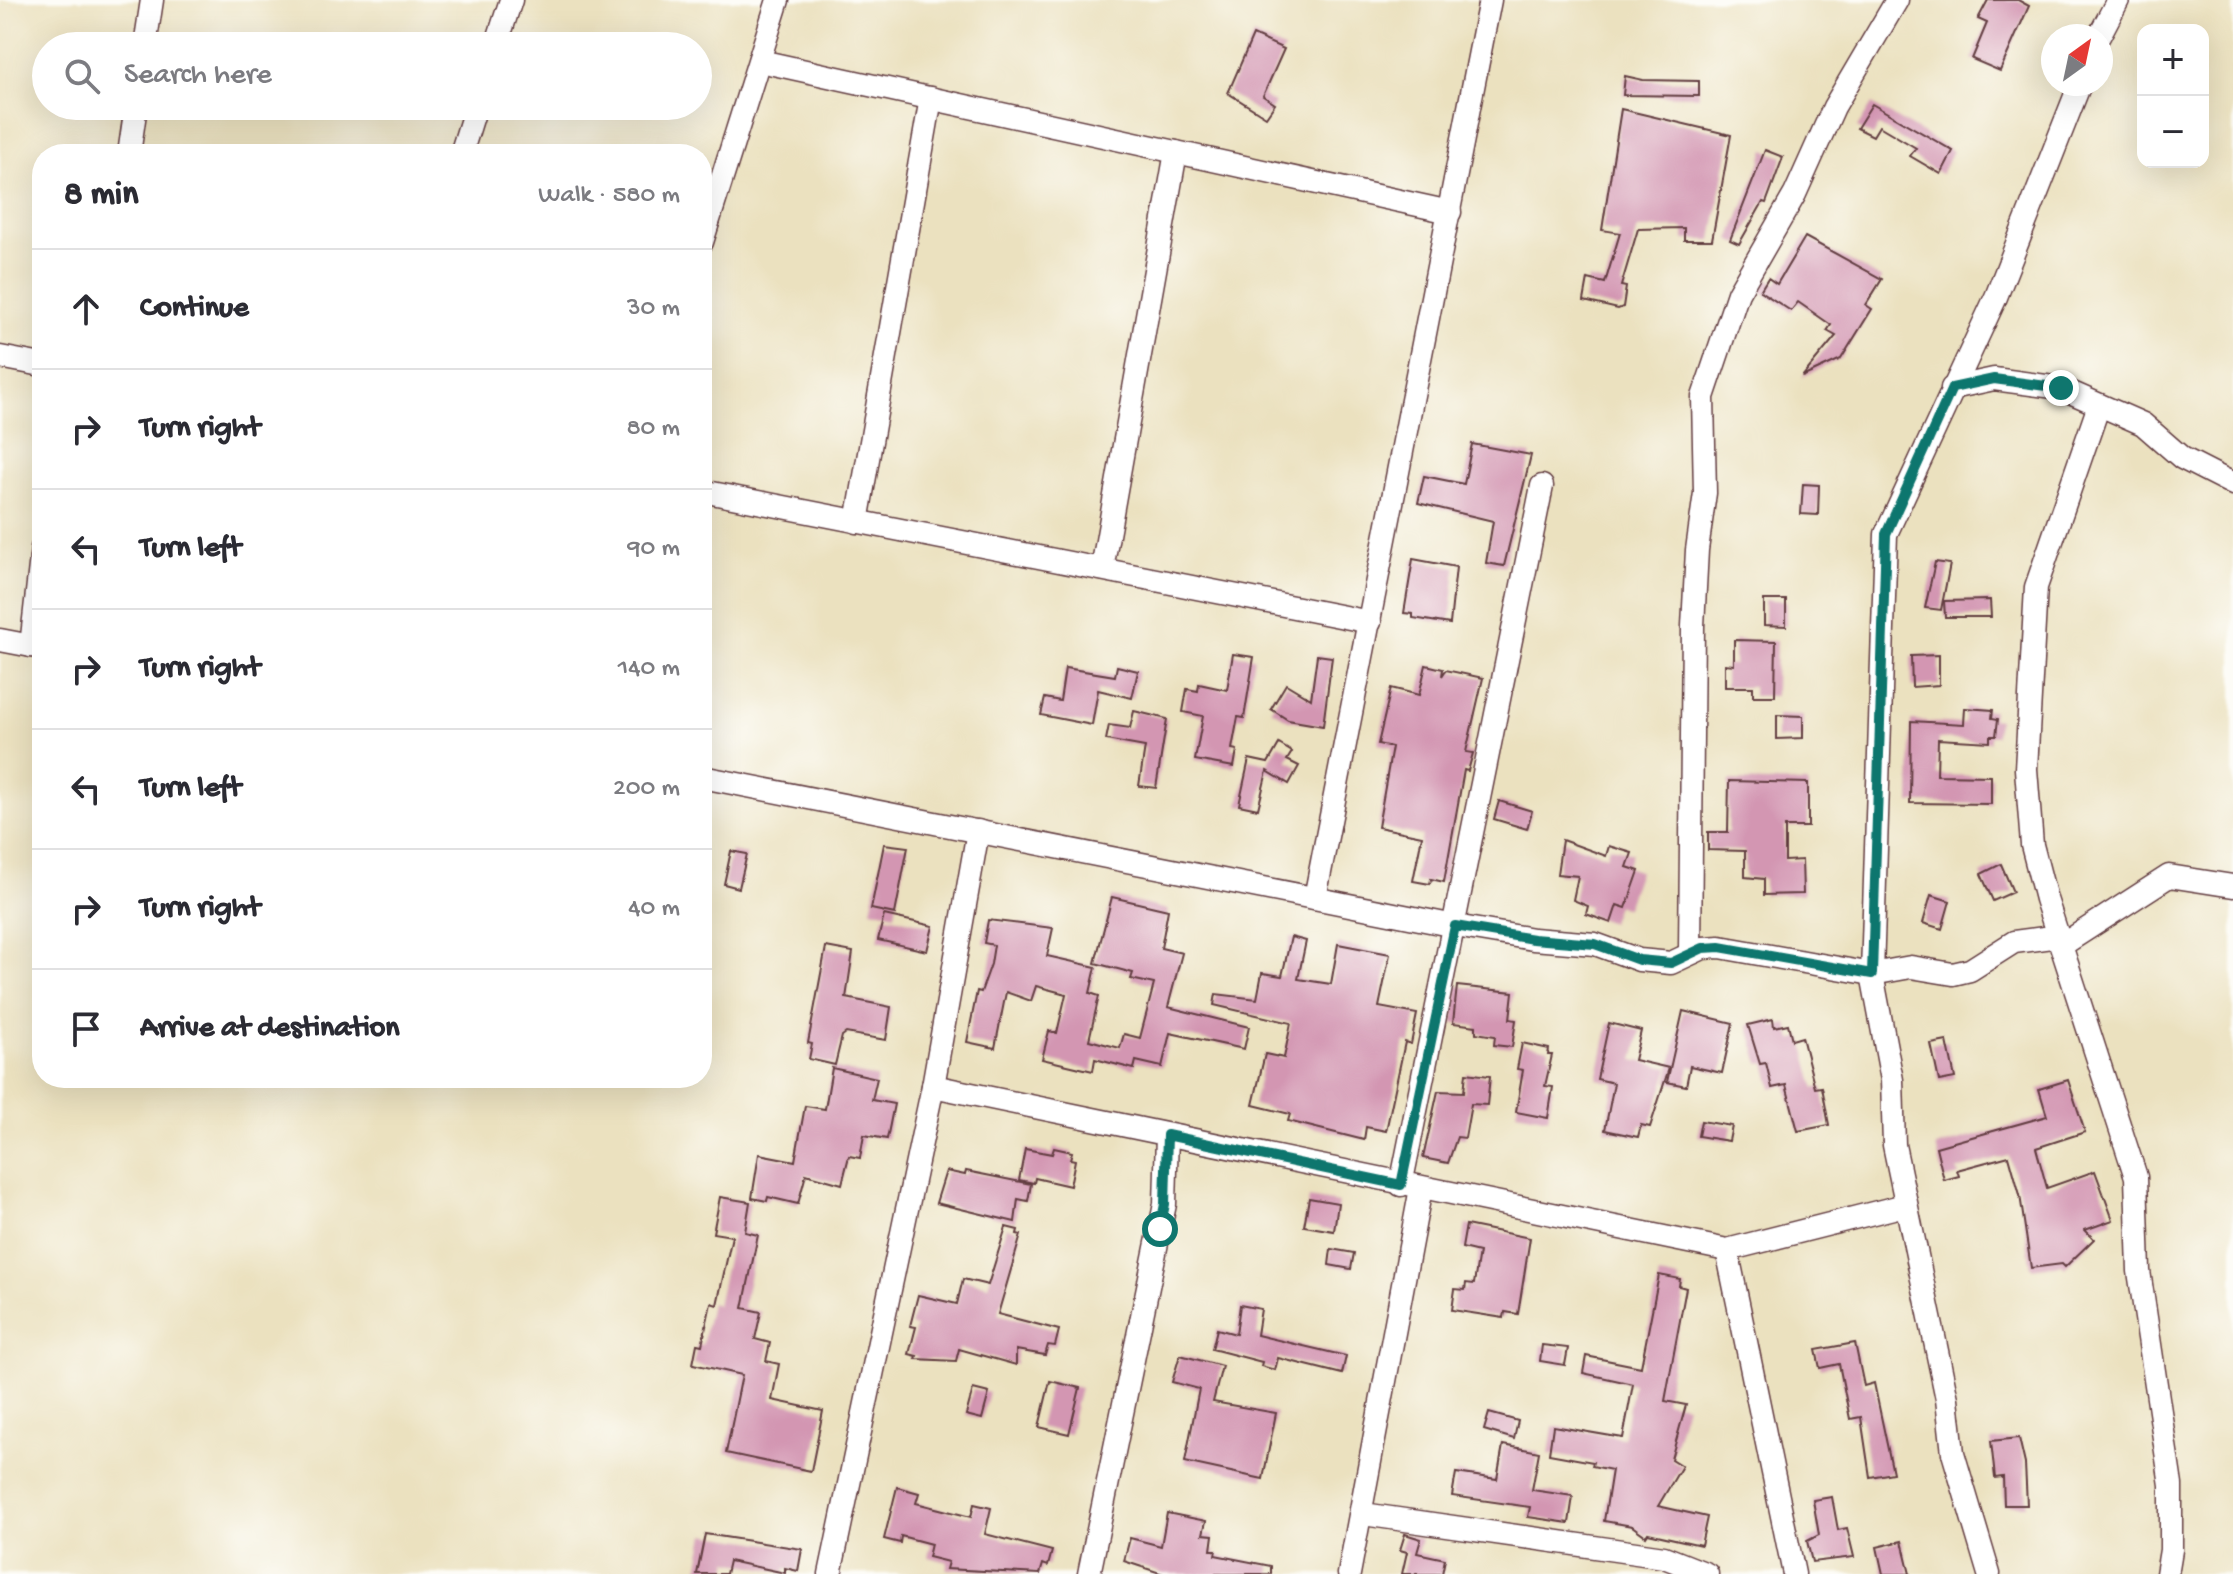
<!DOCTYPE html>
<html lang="en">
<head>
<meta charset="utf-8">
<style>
  body { margin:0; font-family:"Gochi Hand",sans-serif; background:#f2f2f3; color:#2b2b33 }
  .controls { position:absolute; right:24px; top:24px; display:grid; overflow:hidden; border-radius:16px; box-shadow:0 8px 32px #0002 }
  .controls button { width:72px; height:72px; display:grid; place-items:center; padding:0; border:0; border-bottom:2px solid #e1e1e2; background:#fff; color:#2b2b33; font:40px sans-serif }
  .compass { position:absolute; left:2041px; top:24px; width:72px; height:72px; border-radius:50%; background:#fff; box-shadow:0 8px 32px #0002; rotate:33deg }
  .stop { position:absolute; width:24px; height:24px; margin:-18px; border:6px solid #0f766e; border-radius:50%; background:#fff }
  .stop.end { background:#0f766e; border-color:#fff; box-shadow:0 2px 8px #0008 }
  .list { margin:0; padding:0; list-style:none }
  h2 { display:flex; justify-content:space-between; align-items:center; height:104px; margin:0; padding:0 32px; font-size:34px }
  h2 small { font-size:26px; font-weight:400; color:#7c7c81 }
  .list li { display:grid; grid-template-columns:52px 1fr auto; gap:24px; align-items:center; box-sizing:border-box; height:120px; padding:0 32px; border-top:2px solid #e1e1e2 }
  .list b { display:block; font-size:30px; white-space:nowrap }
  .list em { font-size:26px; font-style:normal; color:#7c7c81 }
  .icon { flex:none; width:44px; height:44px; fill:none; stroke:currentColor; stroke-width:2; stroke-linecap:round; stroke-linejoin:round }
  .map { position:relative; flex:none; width:2233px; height:1574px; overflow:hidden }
  .search { position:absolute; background:#fff; box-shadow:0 8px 32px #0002; left:32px; top:32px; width:680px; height:88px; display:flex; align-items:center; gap:20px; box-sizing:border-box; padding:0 28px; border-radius:44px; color:#7c7c81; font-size:30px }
  .panel { position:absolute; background:#fff; box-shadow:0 8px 32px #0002; left:32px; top:144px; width:680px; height:944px; border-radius:32px }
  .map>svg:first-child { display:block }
  .building { fill:#d396b2 }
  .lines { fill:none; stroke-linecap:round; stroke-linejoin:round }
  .minor-casing { stroke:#623c41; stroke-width:25 }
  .minor { stroke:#fff; stroke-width:22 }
  .route { stroke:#0f766e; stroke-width:10 }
</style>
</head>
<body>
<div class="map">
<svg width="2233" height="1574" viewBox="0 0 2233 1574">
  <rect width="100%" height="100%" fill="#fdfcf7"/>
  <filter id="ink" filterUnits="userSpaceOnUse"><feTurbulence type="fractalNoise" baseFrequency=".0125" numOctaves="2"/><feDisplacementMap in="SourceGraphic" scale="16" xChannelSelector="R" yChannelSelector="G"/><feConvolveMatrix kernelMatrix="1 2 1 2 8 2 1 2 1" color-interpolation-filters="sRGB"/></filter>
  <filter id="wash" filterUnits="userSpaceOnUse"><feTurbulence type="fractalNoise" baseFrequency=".006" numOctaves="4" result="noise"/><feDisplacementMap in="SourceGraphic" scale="32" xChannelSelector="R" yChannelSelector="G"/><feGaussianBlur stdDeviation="1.8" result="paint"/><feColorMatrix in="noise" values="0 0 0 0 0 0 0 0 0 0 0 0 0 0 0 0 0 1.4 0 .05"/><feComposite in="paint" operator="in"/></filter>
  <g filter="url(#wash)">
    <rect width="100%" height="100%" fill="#ebe1bf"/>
    <g id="blocks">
      <!-- building -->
      <g class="building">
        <path d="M1988 0H2018L2029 6 2000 71 1972 59 1987 23 1978 19Z"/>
        <path d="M1253 35 1284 49 1263 96 1275 104 1266 117 1228 93Z"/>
        <path d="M1625 76 1643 80 1699 81V96L1623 95Z"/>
        <path d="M1872 104 1953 151 1941 174 1910 156 1916 148 1879 126 1873 136 1857 128Z"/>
        <path d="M1621 109 1731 135 1712 240H1684V228L1638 229 1621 286 1626 287 1623 307 1618 309 1584 301 1588 279 1605 283 1620 233 1602 230Z"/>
        <path d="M1765 150 1783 157 1766 203 1763 202 1739 244 1730 240Z"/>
        <path d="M1805 237 1882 279 1866 305 1872 309 1841 359 1802 377 1836 336 1827 331 1831 325 1798 302 1791 311 1760 291 1768 278 1777 284Z"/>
        <path d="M1472 444 1531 455 1504 566 1486 563 1493 521 1418 503 1424 476 1464 484Z"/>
        <path d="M1803 484 1819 485 1818 515 1801 514Z"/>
        <path d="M1413 559 1456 567 1450 624 1413 618V614L1404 613Z"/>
        <path d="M1935 562 1950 564 1941 610 1925 608Z"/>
        <path d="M1764 600H1786V626L1764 625Z"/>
        <path d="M1990 600 1991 617H1945L1944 601Z"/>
        <path d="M1734 640 1776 641 1775 696H1753V687H1725V664L1734 665Z"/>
        <path d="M1233 654 1254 657 1244 718 1238 717 1232 749 1237 750 1234 767 1195 760 1203 716 1183 712 1187 689 1198 691 1199 684 1227 690Z"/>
        <path d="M1317 655 1332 657 1323 726 1288 720 1271 709 1286 684 1311 699Z"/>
        <path d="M1939 655V685L1912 687 1911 656Z"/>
        <path d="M1426 665 1443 669 1442 676 1446 670 1483 678 1466 752 1473 753 1468 771 1464 770 1444 882 1431 879 1430 884 1413 881 1422 836 1378 827 1392 747 1378 744 1391 688 1419 695Z"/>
        <path d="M1117 666 1138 671 1132 698 1098 690 1092 725 1041 715 1045 698 1060 701 1065 668 1115 676Z"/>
        <path d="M1965 708 1993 710 1992 718 1998 719 1996 736H1990V742L1938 739 1937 775 1991 776V804L1910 803 1911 721 1964 724Z"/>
        <path d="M1134 711 1167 719 1156 788 1139 786 1145 747 1106 740 1109 725 1130 728Z"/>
        <path d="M1777 715 1803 716V738L1777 739Z"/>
        <path d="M1279 744 1292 752 1287 760 1299 766 1289 784 1267 771 1258 809 1239 805 1249 759 1268 763Z"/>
        <path d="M1729 781 1808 783V827H1785V861L1802 860 1803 894 1764 895V879L1745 877V851L1708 850V832H1728Z"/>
        <path d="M1499 801 1532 811 1527 829 1494 819Z"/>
        <path d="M1562 840 1606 856 1609 846 1632 853 1627 867 1639 871 1626 908 1617 905 1611 923 1586 914 1588 906 1573 900 1578 876 1557 874Z"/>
        <path d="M884 844 908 847 895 914 871 909Z"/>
        <path d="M731 851 747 854 739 888 724 884Z"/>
        <path d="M2001 864 2013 892 1993 901 1981 874Z"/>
        <path d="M1931 895 1950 901 1942 929 1923 923Z"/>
        <path d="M1112 897 1168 910 1161 948 1182 953 1168 1007 1249 1027 1244 1049 1170 1033 1162 1067 1136 1061 1134 1069 1095 1059 1093 1071 1042 1059 1049 1031 1057 1033 1066 994 1036 986 1031 1001 1006 992 995 1048 967 1042 977 991 981 992 991 964 994 945 984 943 988 920 1053 928 1047 956 1096 967 1090 993 1099 996 1089 1040 1120 1048 1124 1034 1140 1038 1154 984 1131 979 1133 973 1095 963Z"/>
        <path d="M884 915 933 926 927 951 878 940Z"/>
        <path d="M1291 937 1306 941 1298 979 1331 984 1338 944 1390 954 1379 1007 1417 1014 1411 1044 1405 1042 1386 1131 1366 1127 1364 1140 1288 1121 1290 1114 1253 1105 1265 1054 1284 1058 1291 1023 1214 1005 1216 994 1257 999 1262 973 1282 976Z"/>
        <path d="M826 947 853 952 846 998 891 1007 886 1040 846 1033 842 1036 835 1065 809 1059 812 1044 808 1043Z"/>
        <path d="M1457 986 1513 992 1510 1019 1516 1020 1512 1047 1494 1045 1495 1036 1476 1033V1026L1453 1023Z"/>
        <path d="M1683 1011 1733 1023 1722 1073 1690 1066 1686 1086 1667 1082Z"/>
        <path d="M1773 1019 1774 1027 1788 1024 1792 1040 1802 1037 1815 1088 1822 1087 1829 1125 1798 1131 1786 1085 1772 1088 1766 1063 1760 1064 1748 1025Z"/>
        <path d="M1609 1023 1641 1031 1634 1060 1669 1068 1650 1127 1641 1125 1638 1137 1605 1130 1614 1083 1597 1079Z"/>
        <path d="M1947 1041 1955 1078 1939 1081 1931 1044Z"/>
        <path d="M1522 1043 1549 1049 1548 1055H1552L1545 1086 1553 1087 1548 1118 1516 1112 1523 1070 1517 1069Z"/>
        <path d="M832 1068 877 1078 872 1100 894 1104 887 1139 864 1135 860 1158 849 1156 842 1184 806 1174 798 1204 768 1197 767 1201 752 1198 759 1154 795 1161 805 1106 825 1109Z"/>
        <path d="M1466 1073 1490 1076 1487 1105 1471 1104 1465 1138 1457 1137 1448 1163 1423 1158 1438 1091 1464 1092Z"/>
        <path d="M2068 1080 2085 1132 2036 1148 2047 1188 2095 1171 2113 1220 2085 1230 2094 1239 2065 1267 2062 1264 2031 1268 2020 1195 2009 1156 1957 1170 1959 1176 1944 1180 1936 1147 2047 1116 2039 1089Z"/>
        <path d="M1701 1121 1732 1126 1729 1141 1698 1136Z"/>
        <path d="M1054 1148 1072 1152 1070 1159 1075 1160 1070 1186 1035 1178 1034 1183 1019 1180 1025 1149 1052 1154Z"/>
        <path d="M946 1171 965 1175 966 1171 1031 1184 1028 1201 1018 1199 1015 1222 936 1203Z"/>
        <path d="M720 1197 750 1202 745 1232 758 1235 743 1308 761 1312 755 1339 770 1343 766 1361 779 1364 772 1400 823 1411 811 1471 726 1453 742 1375 693 1364 697 1344 702 1345 711 1303 717 1305 732 1236 713 1233Z"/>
        <path d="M1309 1198 1338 1203 1334 1231 1304 1226Z"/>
        <path d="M1466 1225 1530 1238 1518 1314 1505 1312 1504 1318 1452 1310 1455 1289 1465 1290 1466 1283 1474 1284 1479 1252 1462 1248Z"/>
        <path d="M1006 1227 1018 1230 1017 1234 1021 1235 998 1314 1059 1330 1055 1346 1048 1345 1045 1355 1016 1350V1365L959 1349 956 1361 916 1359 917 1356 909 1354 916 1327 910 1326 918 1295 957 1304 963 1279 988 1285Z"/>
        <path d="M1331 1249 1354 1253 1351 1269 1329 1265Z"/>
        <path d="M1659 1275 1680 1279 1679 1286 1686 1288 1665 1401 1686 1405 1671 1459 1682 1466 1658 1506 1707 1517 1701 1545 1648 1533 1646 1536 1632 1526 1604 1521 1612 1470 1592 1466 1593 1462 1549 1454 1553 1426 1623 1438 1633 1384 1583 1373 1586 1356 1641 1367Z"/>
        <path d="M1240 1305 1261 1309 1257 1335 1346 1356 1342 1374 1278 1358 1275 1370 1261 1366 1262 1362 1212 1349 1217 1329 1236 1334Z"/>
        <path d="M1855 1343 1864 1386 1874 1383 1893 1473 1870 1477 1861 1417 1850 1419 1839 1364 1820 1368 1816 1350Z"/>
        <path d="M1542 1345 1568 1348 1565 1365 1540 1361Z"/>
        <path d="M1180 1355 1222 1366 1213 1402 1276 1413 1263 1479 1185 1462 1199 1389 1172 1382Z"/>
        <path d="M1050 1381 1080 1388 1069 1434 1039 1427Z"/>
        <path d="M973 1389 989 1393 982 1419 966 1415Z"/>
        <path d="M1489 1413 1518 1421 1514 1439 1484 1430Z"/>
        <path d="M2019 1438 2025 1464 2027 1505H2004L2003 1477 1995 1478 1991 1441Z"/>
        <path d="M1503 1445 1539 1452 1532 1490 1573 1496 1569 1523 1528 1517 1530 1507 1452 1496 1456 1473 1497 1479Z"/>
        <path d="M897 1487 919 1493 916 1503 971 1517 974 1504 991 1508 985 1534 1052 1551 1048 1566 1043 1564 1040 1574 946 1569 948 1562 928 1557 931 1544 901 1536 900 1543 884 1539Z"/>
        <path d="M1832 1497 1838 1530 1847 1528 1854 1557 1812 1562 1807 1541 1819 1535 1813 1500Z"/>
        <path d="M1167 1513 1206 1521 1203 1534 1213 1535 1211 1550H1216L1215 1555 1271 1566V1574H1163L1124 1561 1130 1538 1161 1546Z"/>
        <path d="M705 1534 802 1549 798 1571 785 1568V1573L729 1561 726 1574H697Z"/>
        <path d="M1405 1534 1421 1539 1417 1553 1445 1559 1442 1574H1402L1407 1552 1400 1550Z"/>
        <path d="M1902 1541 1910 1574H1883L1877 1547Z"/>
      </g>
    </g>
  </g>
  <g filter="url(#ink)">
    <use href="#blocks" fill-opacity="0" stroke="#623c41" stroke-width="2"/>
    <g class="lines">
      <!-- minor casing -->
      <g class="minor-casing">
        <g id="minor">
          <path d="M2099 36 2118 0"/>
          <path d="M145 46 152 0"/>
          <path d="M496 46 511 0"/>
          <path d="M760 61 1450 212"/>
          <path d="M129 154 136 106"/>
          <path d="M461 154 476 106"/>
          <path d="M702 242 778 0"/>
          <path d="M0 357 42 365"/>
          <path d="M1952 388 1994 379 2061 388 2143 424 2182 458 2233 484"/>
          <path d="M2099 405 2036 587 2026 769 2032 845 2046 899 2136 1177 2139 1271 2171 1485V1550L2167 1574"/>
          <path d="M702 491 1370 622"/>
          <path d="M857 522 931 98"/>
          <path d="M1102 569 1176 152"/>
          <path d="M0 640 42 648"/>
          <path d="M31 646 42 548"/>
          <path d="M702 777 1455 926 1533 939 1595 944 1639 960 1671 963 1703 948 1720 947 1872 974 1911 967 1953 974 1970 970 2014 942 2059 936"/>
          <path d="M1315 898 1490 0"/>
          <path d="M2062 945 2169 876 2233 886"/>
          <path d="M1690 953 1693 626 1697 550 1705 493 1703 397 1738 293 1795 194 1834 107 1897 0"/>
          <path d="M933 1086 1727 1250 1905 1205"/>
          <path d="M1401 1185 1542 486"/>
          <path d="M1727 1250 1794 1574"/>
          <path d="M1363 1514 1664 1557 1707 1574"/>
          <path d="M830 1574 933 1086 978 831"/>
          <path d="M1089 1574 1165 1204 1167 1135"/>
          <path d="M1349 1574 1421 1188"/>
          <path d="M1989 1574 1953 1453 1947 1399 1894 1145 1892 1080 1872 974 1886 534 1996 297 2080 84"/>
        </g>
      </g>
      <!-- minor -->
      <use href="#minor" class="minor"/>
    </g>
  </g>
  <g class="lines" filter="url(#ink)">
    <!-- route -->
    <path class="route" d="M1160 1229 1165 1204 1167 1135 1401 1185 1455 926 1533 939 1595 944 1639 960 1671 963 1703 948 1720 947 1872 974 1886 534 1952 388 1994 379 2061 388"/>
  </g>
</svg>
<div class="controls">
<button>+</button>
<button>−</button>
</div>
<svg class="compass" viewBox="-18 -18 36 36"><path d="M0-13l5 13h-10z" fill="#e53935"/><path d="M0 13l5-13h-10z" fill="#7c7c81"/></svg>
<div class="stop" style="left:1160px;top:1229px"></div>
<div class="stop end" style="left:2061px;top:388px"></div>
<div class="search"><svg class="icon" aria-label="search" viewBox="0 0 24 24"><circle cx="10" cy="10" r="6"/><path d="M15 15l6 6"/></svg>Search here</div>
<section class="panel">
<h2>8 min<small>Walk · 580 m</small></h2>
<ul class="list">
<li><svg class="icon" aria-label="ahead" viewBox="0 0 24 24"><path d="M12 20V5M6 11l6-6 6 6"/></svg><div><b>Continue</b></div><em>30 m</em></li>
<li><svg class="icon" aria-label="right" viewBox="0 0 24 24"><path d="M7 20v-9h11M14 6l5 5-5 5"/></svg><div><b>Turn right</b></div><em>80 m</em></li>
<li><svg class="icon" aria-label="left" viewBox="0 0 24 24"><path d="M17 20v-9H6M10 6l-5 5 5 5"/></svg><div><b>Turn left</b></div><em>90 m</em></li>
<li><svg class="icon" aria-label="right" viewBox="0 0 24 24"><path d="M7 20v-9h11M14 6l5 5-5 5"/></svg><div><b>Turn right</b></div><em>140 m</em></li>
<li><svg class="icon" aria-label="left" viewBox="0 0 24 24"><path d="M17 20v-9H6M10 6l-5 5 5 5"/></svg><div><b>Turn left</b></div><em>200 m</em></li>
<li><svg class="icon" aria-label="right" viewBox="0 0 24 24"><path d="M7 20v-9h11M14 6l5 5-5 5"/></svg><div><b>Turn right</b></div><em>40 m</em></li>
<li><svg class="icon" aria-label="arrive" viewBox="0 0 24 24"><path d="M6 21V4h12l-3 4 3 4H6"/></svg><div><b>Arrive at destination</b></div></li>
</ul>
</section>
</div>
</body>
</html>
